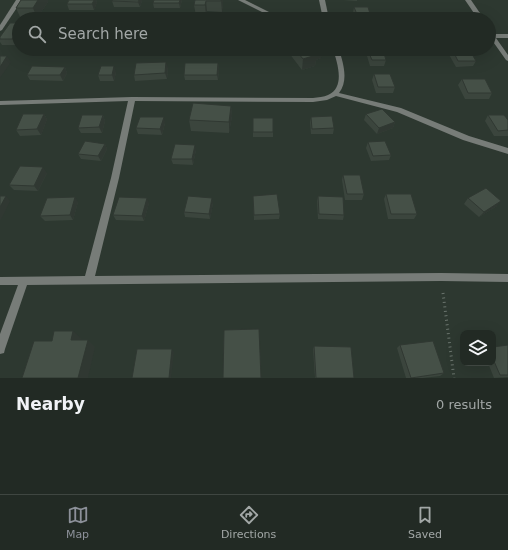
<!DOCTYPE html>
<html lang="en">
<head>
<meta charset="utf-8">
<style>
  body { margin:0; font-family:"DejaVu Sans",sans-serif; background:#2e3631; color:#f1f3f6 }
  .controls { position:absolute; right:12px; bottom:12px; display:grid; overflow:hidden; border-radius:8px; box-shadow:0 4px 16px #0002 }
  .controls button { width:36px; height:36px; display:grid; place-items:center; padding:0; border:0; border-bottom:1px solid #3f4641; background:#222a24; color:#f1f3f6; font:20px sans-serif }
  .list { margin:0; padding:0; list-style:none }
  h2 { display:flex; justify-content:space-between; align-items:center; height:52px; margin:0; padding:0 16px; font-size:17px }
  h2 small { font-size:13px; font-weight:400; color:#a2a7a6 }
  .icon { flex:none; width:22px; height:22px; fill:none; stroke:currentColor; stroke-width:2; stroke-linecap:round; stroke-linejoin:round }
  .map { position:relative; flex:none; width:508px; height:378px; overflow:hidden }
  .search { position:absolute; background:#222a24; box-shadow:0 4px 16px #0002; left:12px; right:12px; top:12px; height:44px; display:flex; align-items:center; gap:10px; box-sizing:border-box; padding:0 14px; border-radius:22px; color:#a2a7a6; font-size:15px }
  .sheet { height:116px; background:#222a24 }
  nav { display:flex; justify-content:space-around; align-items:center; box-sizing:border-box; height:56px; border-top:1px solid #3f4641; background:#222a24; font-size:11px; color:#a2a7a6 }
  nav a { display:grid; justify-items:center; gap:2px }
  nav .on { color:#8c9099 }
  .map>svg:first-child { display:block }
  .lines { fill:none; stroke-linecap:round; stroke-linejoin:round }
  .path { stroke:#6a746d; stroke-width:3; stroke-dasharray:1 3.5; stroke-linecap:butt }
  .minor { fill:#777c78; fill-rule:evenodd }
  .wall { fill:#3b453d }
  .shaded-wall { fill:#303832 }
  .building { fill:#455047; stroke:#303832 }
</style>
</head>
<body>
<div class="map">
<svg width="508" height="378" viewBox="0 0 508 378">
  <rect width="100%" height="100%" fill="#2d3830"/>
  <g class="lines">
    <!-- path -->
    <path class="path" d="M443 293 454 378"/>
    <!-- minor -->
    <g class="minor">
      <path d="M16 0H22L2 30 0 31V25Z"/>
      <path d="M238 0H245L283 19H276Z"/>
      <path d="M319 0H325L329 19H323Z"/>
      <path d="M465 0H471L484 19H478Z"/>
      <path d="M489 30 493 34H508V38H496L508 55V61L506 60 489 36Z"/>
      <path d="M333 49H339C343 63 349 80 339 93L401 108 469 136 508 148V154L463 140 397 112 336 96 327 100 313 102 135 101 119 178 95 276 441 273 508 274V282L441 281 27 285 5 349 4 353 0 354V334L18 285H0V277L85 276 111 178 128 101 0 105V101L132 97 313 98C318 97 324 97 328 95 346 87 337 62 333 49Z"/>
    </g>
  </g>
  <!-- wall -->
  <g class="wall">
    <path d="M21 0H48V2L37 18 21 19 16 8Z"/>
    <path d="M69 0H96L97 2 94 10H69L67 4Z"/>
    <path d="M154 0H182L180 8H154L153 3Z"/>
    <path d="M195 0H223L222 12 207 11 206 16H196L194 5Z"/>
    <path d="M343 0H357V1Z"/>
    <path d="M112 1H142L140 7H114Z"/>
    <path d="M354 7 371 17V19H355L353 13Z"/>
    <path d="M19 23V40L16 45H2L0 42V37Z"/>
    <path d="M289 49H322L321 58 316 60 315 66 302 70 289 53Z"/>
    <path d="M450 49H469L476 61 473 66 456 67 448 53Z"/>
    <path d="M368 51 386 60 384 66H370L367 56Z"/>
    <path d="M218 63 219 69 218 80H185L184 75Z"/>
    <path d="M65 67 67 73 63 81 30 80 27 75Z"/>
    <path d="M168 67 167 79 135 81 134 75Z"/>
    <path d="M116 72 114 81H100L98 75Z"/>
    <path d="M374 74 395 87 393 93H376L372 80Z"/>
    <path d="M462 79 492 93 489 99H465L458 85Z"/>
    <path d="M231 106 232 116 229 133 191 131 189 120Z"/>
    <path d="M44 114 47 119 41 135 20 136 16 130Z"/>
    <path d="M366 114 395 122 393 128 377 134 364 120Z"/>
    <path d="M103 115 105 121 102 133H81L78 128Z"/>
    <path d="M488 115 508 120V136H494L485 121Z"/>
    <path d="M311 117 334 128 333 134H311L310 122Z"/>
    <path d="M253 118 273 132V137H253Z"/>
    <path d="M165 123 162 135 138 134 136 128Z"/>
    <path d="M368 142 391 155 389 160 371 161 366 148Z"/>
    <path d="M105 144 107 149 101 161 81 159 78 154Z"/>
    <path d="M196 150 193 165 173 164 171 159Z"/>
    <path d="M47 173 38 191 14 190 9 185Z"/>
    <path d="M343 175 364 194 362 200H345L342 180Z"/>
    <path d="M386 194 417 214 414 219H388L384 199Z"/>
    <path d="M253 196 280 214 279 219 254 220Z"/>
    <path d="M318 196 344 215 343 220 318 219 317 201Z"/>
    <path d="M468 198 497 206 479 217 464 204Z"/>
    <path d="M78 202 73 220 45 221 40 216Z"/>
    <path d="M149 203 144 221 116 220 113 215Z"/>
    <path d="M213 203 210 219 185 217 184 212Z"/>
    <path d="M400 345 444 373 440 376 423 378H406L397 348Z"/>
    <path d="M508 345V377L494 378 488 363H493V347Z"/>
    <path d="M314 346 354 378H315L313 349Z"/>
  </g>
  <!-- shaded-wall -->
  <g class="shaded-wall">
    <path d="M38 0H48V2L37 18 33 8Z"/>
    <path d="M94 0H96L97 2 94 10 92 4Z"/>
    <path d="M139 0H142V1L140 7 138 2Z"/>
    <path d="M180 0H182L180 8 179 3Z"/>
    <path d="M221 0H223V3L222 12Z"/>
    <path d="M206 1 207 11 206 16 205 5Z"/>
    <path d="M108 15 109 19H106Z"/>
    <path d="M19 30V40L16 45 12 39Z"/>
    <path d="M317 49H322L321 58 316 60 315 66 302 70 303 59 312 50Z"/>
    <path d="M7 56 11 62 0 78V67Z"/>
    <path d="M166 62 168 67 167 79 165 73Z"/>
    <path d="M218 63 219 69 218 80 217 75Z"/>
    <path d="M114 66 116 72 114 81 112 75Z"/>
    <path d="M65 67 67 73 63 81 60 75Z"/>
    <path d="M231 106 232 116 229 133V122Z"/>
    <path d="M44 114 47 119 41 135 37 129Z"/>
    <path d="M103 115 105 121 102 133 99 127Z"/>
    <path d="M164 117 165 123 162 135 160 129Z"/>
    <path d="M395 122 393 128 377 134 379 128Z"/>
    <path d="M105 144 107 149 101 161 98 156Z"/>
    <path d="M195 145 196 150 193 165 192 159Z"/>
    <path d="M43 167 47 173 38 191 34 186Z"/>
    <path d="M6 196 10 201 1 220 0 219V207Z"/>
    <path d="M75 197 78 202 73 220 70 215Z"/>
    <path d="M147 198 149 203 144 221 142 216Z"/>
    <path d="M212 198 213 203 210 219 209 214Z"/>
    <path d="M501 201 497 206 479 217 484 212Z"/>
    <path d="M73 331 81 338 79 346 71 340Z"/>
    <path d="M88 340 95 347 88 378H78Z"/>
    <path d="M172 349 174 352 171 378H169Z"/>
  </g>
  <!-- building -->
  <g class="building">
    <path d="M21 0H38L33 8H16Z"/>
    <path d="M69 0H94L92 4H67Z"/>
    <path d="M113 0H139L138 2 112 1Z"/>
    <path d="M154 0H180L179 3H153Z"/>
    <path d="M195 0H221V1H206L205 5H194Z"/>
    <path d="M354 7H368L371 17H358Z"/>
    <path d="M119 13H130L128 16H130V19H117Z"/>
    <path d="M97 15H108L106 19H95Z"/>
    <path d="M435 18H454L455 19H436Z"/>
    <path d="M10 23H19V30L12 39H0V37Z"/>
    <path d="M295 49H317L312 50 316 55 303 59Z"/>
    <path d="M452 49H469L476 61H458Z"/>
    <path d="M383 50 386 60H372L368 51Z"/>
    <path d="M0 56H7L0 67Z"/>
    <path d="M166 62 165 73 134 75 136 63Z"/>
    <path d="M185 63H218L217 75H184Z"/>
    <path d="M32 66 65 67 60 75H27Z"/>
    <path d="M101 66H114L112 75H98Z"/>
    <path d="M374 74H390L395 87H378Z"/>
    <path d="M462 79H485L492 93H468Z"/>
    <path d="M193 103 231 106 229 122 189 120Z"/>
    <path d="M382 109 395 122 379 128 366 114Z"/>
    <path d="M23 114H44L37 129 16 130Z"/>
    <path d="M82 115H103L99 127 78 128Z"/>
    <path d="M488 115H504L508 120V130L498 131Z"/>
    <path d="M332 116 334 128 312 129 311 117Z"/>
    <path d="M140 117H164L160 129 136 128Z"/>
    <rect x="253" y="118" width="20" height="14"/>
    <path d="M85 141 105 144 98 156 78 154Z"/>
    <path d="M385 141 391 155 373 156 368 142Z"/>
    <path d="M175 144 195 145 192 159H171Z"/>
    <path d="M20 166 43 167 34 186 9 185Z"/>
    <path d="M343 175H360L364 194H347Z"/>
    <path d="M486 188 501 201 484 212 468 198Z"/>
    <path d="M277 194 280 214 254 215 253 196Z"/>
    <path d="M386 194H411L417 214H391Z"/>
    <path d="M0 196H6L0 207Z"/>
    <path d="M188 196 212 198 209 214 184 212Z"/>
    <path d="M318 196 343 197 344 215 319 214Z"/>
    <path d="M75 197 70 215 40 216 47 198Z"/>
    <path d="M119 197 147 198 142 216 113 215Z"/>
    <path d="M259 329 261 378H223L224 330Z"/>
    <path d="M54 331H73L71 340H88L78 378H22L34 341H52Z"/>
    <path d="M433 341 444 373 411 378 400 345Z"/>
    <path d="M508 345V375H500L493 359V347Z"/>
    <path d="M314 346 351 347 354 378H316Z"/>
    <path d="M137 349H172L169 378H132Z"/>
  </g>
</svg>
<div class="controls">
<button><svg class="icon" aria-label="layers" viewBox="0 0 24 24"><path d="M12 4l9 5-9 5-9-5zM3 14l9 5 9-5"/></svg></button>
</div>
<div class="search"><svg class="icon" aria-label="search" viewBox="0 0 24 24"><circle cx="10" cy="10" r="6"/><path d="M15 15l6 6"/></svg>Search here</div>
</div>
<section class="sheet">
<h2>Nearby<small>0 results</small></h2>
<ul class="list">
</ul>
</section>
<nav>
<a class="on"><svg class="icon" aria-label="map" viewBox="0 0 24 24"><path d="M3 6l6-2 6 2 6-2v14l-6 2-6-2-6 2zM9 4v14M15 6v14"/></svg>Map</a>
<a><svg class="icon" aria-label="directions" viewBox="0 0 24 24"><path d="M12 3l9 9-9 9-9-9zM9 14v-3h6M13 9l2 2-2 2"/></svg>Directions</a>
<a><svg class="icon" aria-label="saved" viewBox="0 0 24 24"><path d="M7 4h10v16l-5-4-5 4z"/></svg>Saved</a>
</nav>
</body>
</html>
